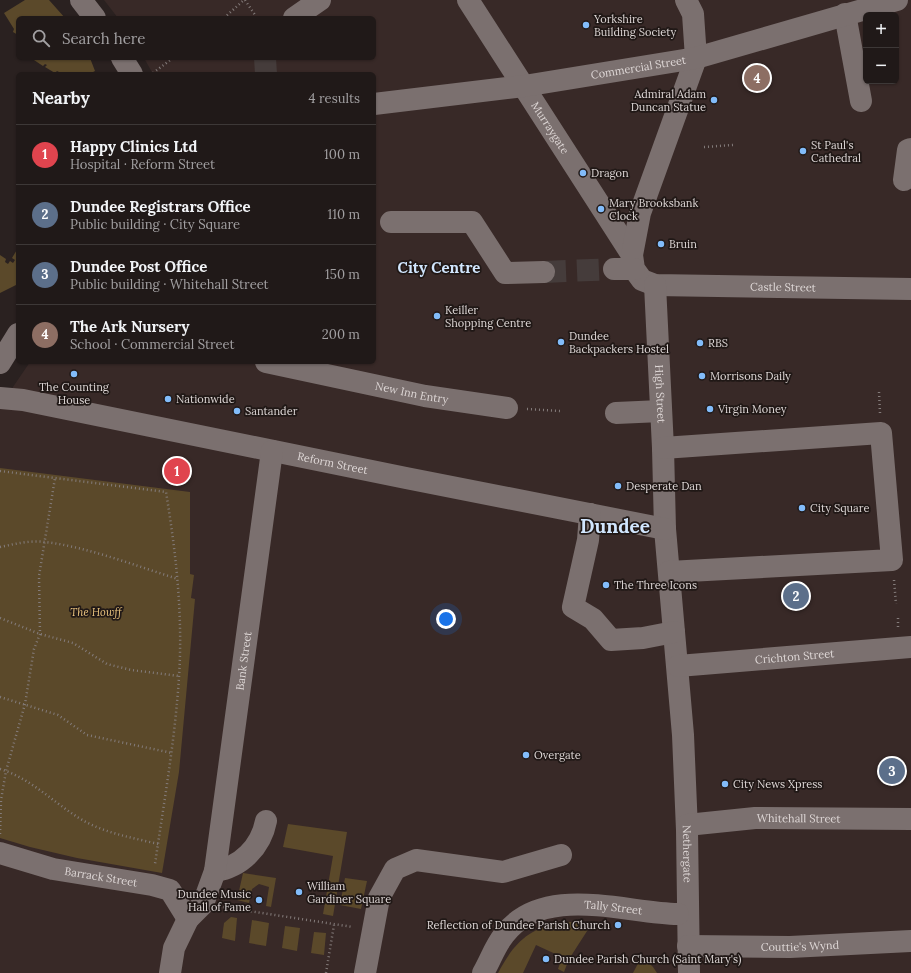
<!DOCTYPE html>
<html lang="en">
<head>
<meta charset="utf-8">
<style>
  body { margin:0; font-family:Lora,serif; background:#2d2625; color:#f1f3f6 }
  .controls { position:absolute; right:12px; top:12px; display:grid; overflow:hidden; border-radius:6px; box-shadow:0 1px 3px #0004 }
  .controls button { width:36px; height:36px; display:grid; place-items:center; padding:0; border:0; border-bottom:1px solid #3d3837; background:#201918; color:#f1f3f6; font:20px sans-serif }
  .you { position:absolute; left:446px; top:619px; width:14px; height:14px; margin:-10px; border:3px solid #fff; border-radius:50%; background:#1a73e8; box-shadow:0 0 0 6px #1a73e833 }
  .badge { display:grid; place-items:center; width:26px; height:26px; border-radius:50%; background:#82bcfa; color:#fff; font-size:13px; font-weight:700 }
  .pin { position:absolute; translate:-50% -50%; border:2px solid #fff; box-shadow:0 1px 4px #0006 }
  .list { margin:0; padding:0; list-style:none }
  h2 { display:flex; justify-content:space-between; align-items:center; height:52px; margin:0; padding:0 16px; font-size:17px }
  h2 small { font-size:13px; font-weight:400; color:#a2a0a2 }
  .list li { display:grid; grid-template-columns:26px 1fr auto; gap:12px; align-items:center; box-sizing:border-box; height:60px; padding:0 16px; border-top:1px solid #3d3837 }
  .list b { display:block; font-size:15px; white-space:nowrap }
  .list p { margin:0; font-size:13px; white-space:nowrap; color:#a2a0a2 }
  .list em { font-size:13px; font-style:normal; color:#a2a0a2 }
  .icon { flex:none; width:22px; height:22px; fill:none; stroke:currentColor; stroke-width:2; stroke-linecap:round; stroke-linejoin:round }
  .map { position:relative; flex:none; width:911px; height:973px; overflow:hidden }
  .search { position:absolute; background:#201918; box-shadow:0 1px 3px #0004; left:16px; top:16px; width:360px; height:44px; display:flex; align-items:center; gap:10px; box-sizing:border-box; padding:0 14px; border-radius:6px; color:#a2a0a2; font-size:15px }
  .panel { position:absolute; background:#201918; box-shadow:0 1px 3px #0004; left:16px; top:72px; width:360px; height:292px; border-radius:6px }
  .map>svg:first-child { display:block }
  .built { fill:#382927; fill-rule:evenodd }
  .green { fill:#5b492a }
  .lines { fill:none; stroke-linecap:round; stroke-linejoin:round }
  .minor-tunnel { stroke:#453c3b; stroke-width:22; stroke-dasharray:22 11; stroke-linecap:butt }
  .path { stroke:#847c7b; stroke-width:2.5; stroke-dasharray:1 3; stroke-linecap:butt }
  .minor { stroke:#7b706f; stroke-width:22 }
  .poi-dot { fill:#82bcfa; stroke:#201816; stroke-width:1.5 }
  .labels { text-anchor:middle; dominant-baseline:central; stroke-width:3.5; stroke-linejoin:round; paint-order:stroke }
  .poi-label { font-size:11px; fill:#ded7d6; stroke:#201816; text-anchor:start }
  .street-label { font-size:11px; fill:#ded7d6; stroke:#201816 }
  .park-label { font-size:11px; font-style:italic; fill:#eac37e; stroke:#201816 }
  .district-label { font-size:15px; font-weight:bold; fill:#d1e6fe; stroke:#201816 }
  .town-label { font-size:19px; font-weight:bold; fill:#d1e6fe; stroke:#201816 }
</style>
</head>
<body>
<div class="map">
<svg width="911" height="973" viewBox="0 0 911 973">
  <rect width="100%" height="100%" fill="#2a2120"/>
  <!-- built -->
  <path class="built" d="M104 0H911V973H0V406L30 362H374V74H153L144 58H374V18H118ZM866 15H896V81H866Z"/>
  <!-- green -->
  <g class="green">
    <path d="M25 0H49L65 18H18V35L13 32 14 29 4 13Z"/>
    <path d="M36 58H90L95 71 89 74H58L59 72 57 71 55 73 45 67 47 65 45 64 43 66 34 60Z"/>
    <path d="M18 248V284L0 293V255L6 259 5 262 8 264 10 261 13 263 15 260 12 258Z"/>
    <path d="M0 468 190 492V574L194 575 191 598 195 599 179 772 162 873 77 858 30 847 0 838Z"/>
    <path d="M288 824 347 832 333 916 323 914 333 856 283 847Z"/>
    <path d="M243 873 276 878 271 907 266 906 269 887 259 884 252 889 249 903 237 900Z"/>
    <path d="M345 878 367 881 361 909 340 905Z"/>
    <path d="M231 917 237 918 235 941 222 938 224 923Z"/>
    <path d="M252 920 269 923 266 946 249 943Z"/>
    <path d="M560 922H578L589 928 571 956 567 955 566 958 569 959 564 972 558 969 562 957 536 945 523 973H498C514 943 527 930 560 922Z"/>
    <path d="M285 926 300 928 297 951 282 948Z"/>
    <path d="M314 932 326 933 324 955 311 953Z"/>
    <path d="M642 956 653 967 657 973H633Z"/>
  </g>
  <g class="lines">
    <!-- minor-tunnel -->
    <g class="minor-tunnel">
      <path d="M265 58 266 74"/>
      <path d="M544 272 614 269"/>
    </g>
    <!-- path -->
    <g class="path">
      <path d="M245 0 257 18"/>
      <path d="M224 18 244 0"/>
      <path d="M153 73 173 58"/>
      <path d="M704 147 733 145"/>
      <path d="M879 392 880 413"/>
      <path d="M527 409 561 411"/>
      <path d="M0 471 166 492C176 553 183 615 179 677 175 740 164 802 155 864"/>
      <path d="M0 547C15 544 30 540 45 542 88 547 136 566 178 579"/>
      <path d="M894 580 896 604"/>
      <path d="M0 618 40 634 73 643 107 664 131 670 179 676"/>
      <path d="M898 618V627"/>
      <path d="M0 697 58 715 87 735 172 753"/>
      <path d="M0 769C30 778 53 802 79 818 103 833 130 837 158 844"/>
      <path d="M0 834 1 800 6 771 25 704 34 649 40 634 39 576 55 478"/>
      <path d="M223 907 353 927"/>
      <path d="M326 973 334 925"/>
    </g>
    <!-- minor -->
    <g class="minor">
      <path d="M81 0 95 18"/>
      <path id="s1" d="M468 0 632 255"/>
      <path id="s2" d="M686 0 693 14 696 58 640 213 632 255 634 269 642 280 655 285 911 289"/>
      <path d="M845 14 861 101"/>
      <path d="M294 18 320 0"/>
      <path d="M122 58 132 74"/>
      <path id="s3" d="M374 104 524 86 696 58 897 0"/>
      <path d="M904 180 908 150 911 149"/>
      <path d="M391 222H472L505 273 544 272"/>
      <path d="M614 269H634"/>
      <path id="s4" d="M655 285 663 448 665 529 683 735 687 830 689 973"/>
      <path id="s5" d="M266 362 425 396 507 408"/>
      <path d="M0 363 18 334"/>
      <path id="s6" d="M0 398 23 400 406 478 665 529"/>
      <path d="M616 413 661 411"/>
      <path d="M663 448 881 433 892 560 669 572"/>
      <path d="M590 514 588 540 573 607 593 619 611 640 643 638 674 632"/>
      <path id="s7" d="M678 666 911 647"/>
      <path id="s8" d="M687 825 755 818 911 819"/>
      <path id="s9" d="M0 853 53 869 152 885 170 890 188 919"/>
      <path d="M215 871C241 867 261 847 266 821"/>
      <path id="s10" d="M688 946 790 947 911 941"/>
      <path id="s11" d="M170 973 174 948 188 919 203 904 215 871 272 451"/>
      <path d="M365 973 379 898 395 869 416 860 503 872 561 855"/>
      <path id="s12" d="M483 973C490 961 495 946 504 935 543 883 624 913 678 914"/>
    </g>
  </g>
  <!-- markers -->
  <g class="poi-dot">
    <circle cx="586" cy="25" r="4"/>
    <circle cx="714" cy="100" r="4"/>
    <circle cx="803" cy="151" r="4"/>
    <circle cx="583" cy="173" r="4"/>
    <circle cx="601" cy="209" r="4"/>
    <circle cx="661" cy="244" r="4"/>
    <circle cx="437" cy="316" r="4"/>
    <circle cx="561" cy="342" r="4"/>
    <circle cx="700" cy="343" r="4"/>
    <circle cx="74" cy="374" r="4"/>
    <circle cx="702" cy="376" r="4"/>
    <circle cx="168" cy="399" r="4"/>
    <circle cx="710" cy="409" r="4"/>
    <circle cx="237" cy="411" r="4"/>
    <circle cx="618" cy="486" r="4"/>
    <circle cx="802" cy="508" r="4"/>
    <circle cx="606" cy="585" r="4"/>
    <circle cx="526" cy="755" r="4"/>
    <circle cx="725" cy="784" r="4"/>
    <circle cx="299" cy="892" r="4"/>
    <circle cx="259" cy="900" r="4"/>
    <circle cx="618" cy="925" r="4"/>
    <circle cx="546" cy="959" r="4"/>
  </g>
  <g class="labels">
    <!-- poi labels -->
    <g class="poi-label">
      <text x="594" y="19">Yorkshire<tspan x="594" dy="13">Building Society</tspan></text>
      <text x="706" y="94" text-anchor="end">Admiral Adam<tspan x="706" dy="13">Duncan Statue</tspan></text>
      <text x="811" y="145">St Paul's<tspan x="811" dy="13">Cathedral</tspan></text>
      <text x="591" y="173">Dragon</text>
      <text x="609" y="203">Mary Brooksbank<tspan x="609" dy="13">Clock</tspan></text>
      <text x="669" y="244">Bruin</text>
      <text x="445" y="310">Keiller<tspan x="445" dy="13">Shopping Centre</tspan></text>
      <text x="569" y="336">Dundee<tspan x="569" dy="13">Backpackers Hostel</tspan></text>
      <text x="708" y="343">RBS</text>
      <text x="710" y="376">Morrisons Daily</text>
      <text x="74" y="387" text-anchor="middle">The Counting<tspan x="74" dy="13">House</tspan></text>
      <text x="176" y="399">Nationwide</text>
      <text x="718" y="409">Virgin Money</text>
      <text x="245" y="411">Santander</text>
      <text x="626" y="486">Desperate Dan</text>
      <text x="810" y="508">City Square</text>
      <text x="614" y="585">The Three Icons</text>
      <text x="534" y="755">Overgate</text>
      <text x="733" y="784">City News Xpress</text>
      <text x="307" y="886">William<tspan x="307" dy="13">Gardiner Square</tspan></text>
      <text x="251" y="894" text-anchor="end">Dundee Music<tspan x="251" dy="13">Hall of Fame</tspan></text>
      <text x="610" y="925" text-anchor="end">Reflection of Dundee Parish Church</text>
      <text x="554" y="959">Dundee Parish Church (Saint Mary's)</text>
    </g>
    <!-- street labels -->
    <g class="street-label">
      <text stroke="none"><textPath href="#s3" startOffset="267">Commercial Street</textPath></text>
      <text stroke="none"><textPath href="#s1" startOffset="152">Murraygate</textPath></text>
      <text stroke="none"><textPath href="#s2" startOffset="437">Castle Street</textPath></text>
      <text stroke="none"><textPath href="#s5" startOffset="149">New Inn Entry</textPath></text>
      <text stroke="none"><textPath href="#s4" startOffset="109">High Street</textPath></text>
      <text stroke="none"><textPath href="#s6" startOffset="339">Reform Street</textPath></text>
      <text stroke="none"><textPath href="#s7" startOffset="117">Crichton Street</textPath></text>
      <text stroke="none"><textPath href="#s11" startOffset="326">Bank Street</textPath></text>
      <text stroke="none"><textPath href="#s8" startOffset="112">Whitehall Street</textPath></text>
      <text stroke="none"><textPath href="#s4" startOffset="570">Nethergate</textPath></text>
      <text stroke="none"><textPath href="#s9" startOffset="104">Barrack Street</textPath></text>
      <text stroke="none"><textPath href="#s12" startOffset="162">Tally Street</textPath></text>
      <text stroke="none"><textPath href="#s10" startOffset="112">Couttie's Wynd</textPath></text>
    </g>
    <!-- park labels -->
    <g class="park-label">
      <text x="96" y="612">The Howff</text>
    </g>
    <!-- district labels -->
    <g class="district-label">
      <text x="439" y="267">City Centre</text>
    </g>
    <!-- town labels -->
    <g class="town-label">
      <text x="615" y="526">Dundee</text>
    </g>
  </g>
</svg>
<div class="controls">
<button>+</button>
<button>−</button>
</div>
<div class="you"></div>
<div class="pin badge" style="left:177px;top:471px;background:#e0444e">1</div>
<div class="pin badge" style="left:796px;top:596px;background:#5c6f8a">2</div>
<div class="pin badge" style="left:892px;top:771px;background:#5c6f8a">3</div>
<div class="pin badge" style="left:757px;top:78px;background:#8d6e63">4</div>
<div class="search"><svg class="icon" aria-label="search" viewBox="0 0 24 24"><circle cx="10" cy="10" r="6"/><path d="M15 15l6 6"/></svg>Search here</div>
<section class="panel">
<h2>Nearby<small>4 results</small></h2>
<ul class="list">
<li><span class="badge" style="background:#e0444e">1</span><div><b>Happy Clinics Ltd</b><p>Hospital · Reform Street</p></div><em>100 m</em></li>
<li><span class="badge" style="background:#5c6f8a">2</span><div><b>Dundee Registrars Office</b><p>Public building · City Square</p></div><em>110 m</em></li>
<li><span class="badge" style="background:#5c6f8a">3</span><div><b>Dundee Post Office</b><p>Public building · Whitehall Street</p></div><em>150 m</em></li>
<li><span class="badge" style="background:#8d6e63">4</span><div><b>The Ark Nursery</b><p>School · Commercial Street</p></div><em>200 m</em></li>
</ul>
</section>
</div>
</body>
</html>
